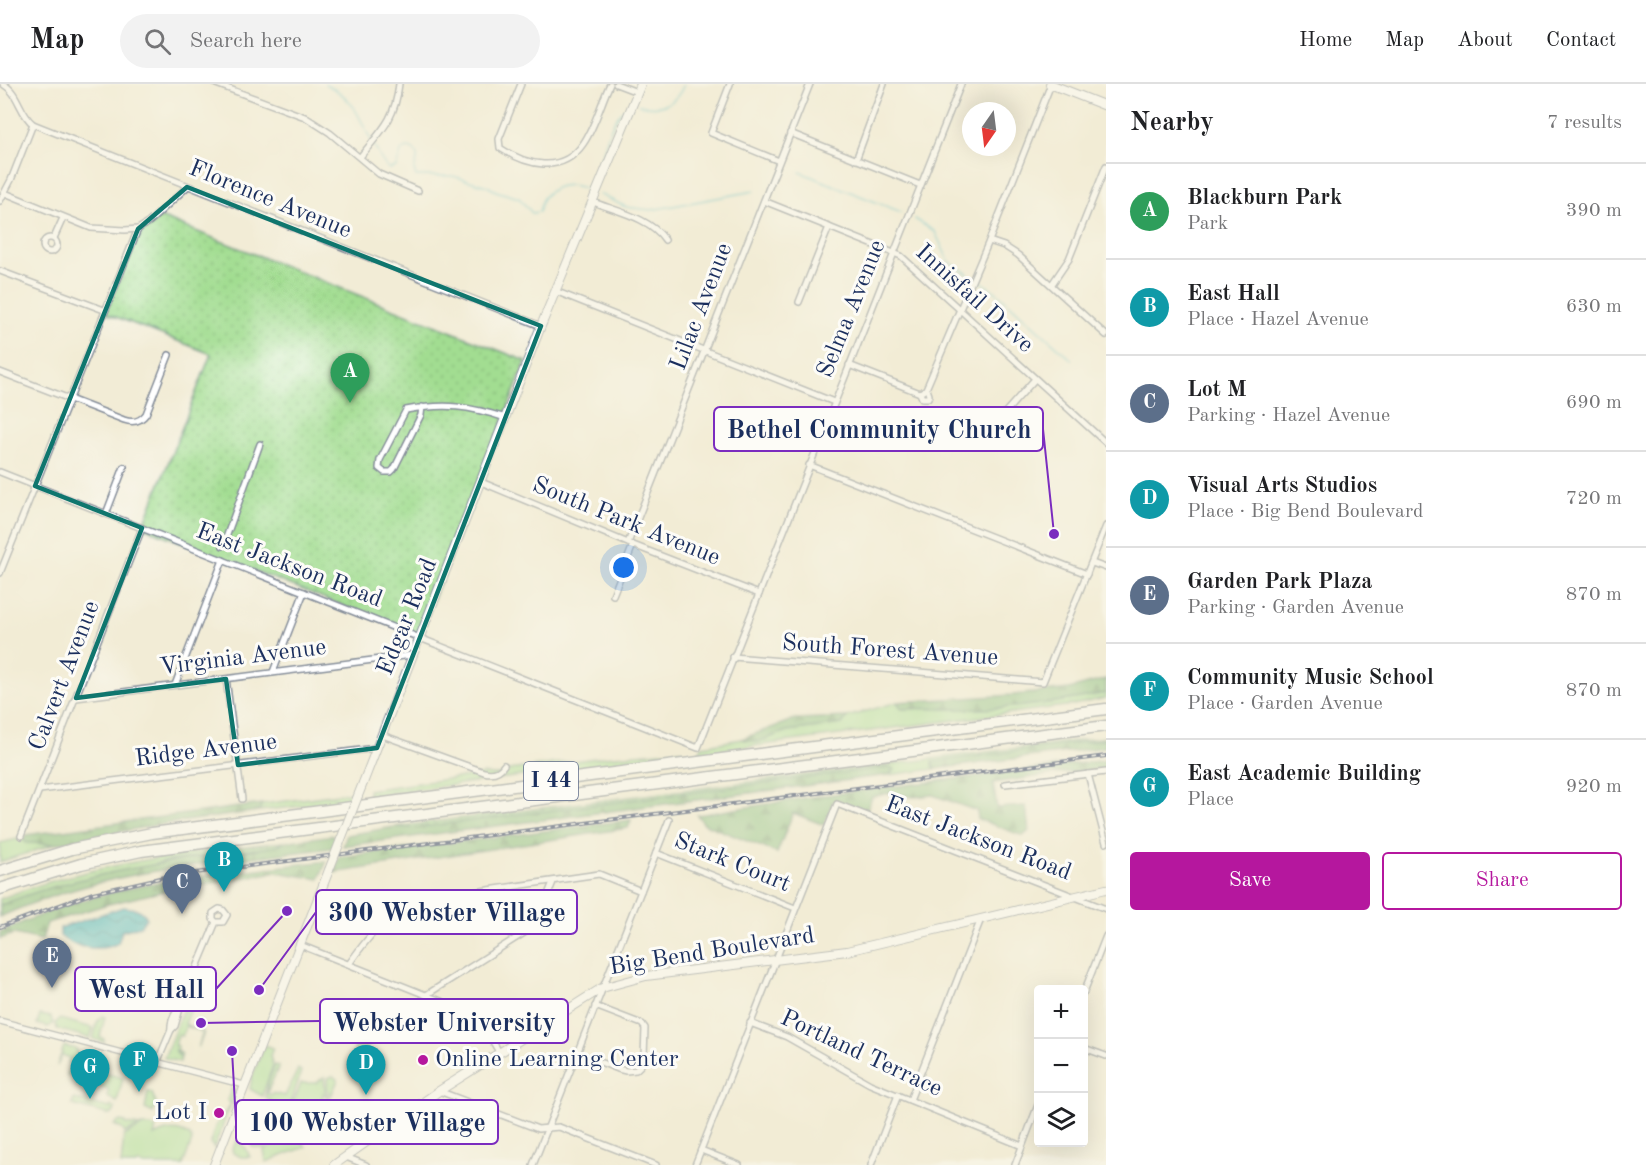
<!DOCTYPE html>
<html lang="en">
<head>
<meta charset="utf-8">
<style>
  body { margin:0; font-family:"Old Standard TT",serif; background:#f2f2f2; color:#202124 }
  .controls { position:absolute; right:18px; bottom:18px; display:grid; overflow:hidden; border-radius:6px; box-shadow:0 6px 24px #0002 }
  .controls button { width:54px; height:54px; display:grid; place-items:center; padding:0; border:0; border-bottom:2px solid #e0e0e0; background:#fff; color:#202124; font:30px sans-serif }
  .compass { position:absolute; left:962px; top:18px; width:54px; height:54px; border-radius:50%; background:#fff; box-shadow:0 6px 24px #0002; rotate:194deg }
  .you { position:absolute; left:624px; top:484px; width:21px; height:21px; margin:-15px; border:4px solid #fff; border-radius:50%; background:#1a73e8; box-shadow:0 0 0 9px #1a73e833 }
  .badge { display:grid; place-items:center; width:39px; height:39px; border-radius:50%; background:#b5179e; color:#fff; font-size:20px; font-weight:700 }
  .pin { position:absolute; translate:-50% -50px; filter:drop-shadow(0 2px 3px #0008) }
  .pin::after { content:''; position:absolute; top:32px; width:21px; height:18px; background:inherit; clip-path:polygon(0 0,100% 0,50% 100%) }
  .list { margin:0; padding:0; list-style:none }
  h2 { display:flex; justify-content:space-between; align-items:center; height:78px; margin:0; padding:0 24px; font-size:26px }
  h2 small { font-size:20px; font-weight:400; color:#757577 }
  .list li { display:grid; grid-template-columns:39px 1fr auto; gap:18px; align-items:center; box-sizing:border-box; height:96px; padding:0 24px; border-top:2px solid #e0e0e0 }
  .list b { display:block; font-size:22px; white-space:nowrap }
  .list p { margin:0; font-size:20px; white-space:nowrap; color:#757577 }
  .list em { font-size:20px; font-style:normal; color:#757577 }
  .actions { display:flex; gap:12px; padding:18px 24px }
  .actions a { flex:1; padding:14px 0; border:2px solid #b5179e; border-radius:6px; text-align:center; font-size:21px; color:#b5179e }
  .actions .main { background:#b5179e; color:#fff }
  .icon { flex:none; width:33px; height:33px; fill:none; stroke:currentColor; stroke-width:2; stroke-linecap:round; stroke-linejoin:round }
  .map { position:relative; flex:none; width:1106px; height:1081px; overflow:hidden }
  header { display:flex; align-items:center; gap:36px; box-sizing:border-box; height:84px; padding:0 30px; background:#fff; border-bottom:2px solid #e0e0e0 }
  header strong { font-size:28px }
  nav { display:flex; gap:33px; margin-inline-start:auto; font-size:21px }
  .search { width:420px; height:54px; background:#f2f2f2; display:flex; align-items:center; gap:15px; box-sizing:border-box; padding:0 21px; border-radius:33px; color:#757577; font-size:22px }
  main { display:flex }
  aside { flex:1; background:#fff }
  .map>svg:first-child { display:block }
  .grass { fill:#a2dd91; stroke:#5e8678; stroke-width:1.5 }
  .forest { fill:url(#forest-firs); stroke:#4e766c; stroke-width:1.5 }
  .park { fill:url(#park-dots); stroke:#5e8678; stroke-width:1.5 }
  .water { fill:url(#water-waves); stroke:#327490; stroke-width:1.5 }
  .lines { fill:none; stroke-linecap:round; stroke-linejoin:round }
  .stream { stroke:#49b8c2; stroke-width:1.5 }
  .street-casing { stroke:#868e9a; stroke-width:8 }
  .secondary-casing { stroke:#868e9a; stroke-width:10 }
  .highway-casing { stroke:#868e9a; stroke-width:13 }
  .street { stroke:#fff; stroke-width:5 }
  .secondary { stroke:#fff; stroke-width:8 }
  .highway { stroke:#fff; stroke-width:10 }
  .rail-casing { stroke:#1b2f5e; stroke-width:4 }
  .rail { stroke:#fdfcf7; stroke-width:1.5; stroke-dasharray:4.5; stroke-linecap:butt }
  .secondary-bridge-casing { stroke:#868e9a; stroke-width:10; stroke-linecap:butt }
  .secondary-bridge { stroke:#fff; stroke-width:8 }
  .marked { fill:none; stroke:#0f766e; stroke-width:4.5; stroke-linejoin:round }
  .poi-dot { fill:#b5179e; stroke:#fdfcf7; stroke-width:2 }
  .labels { text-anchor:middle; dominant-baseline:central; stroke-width:6; stroke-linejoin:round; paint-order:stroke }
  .shield { fill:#fdfcf7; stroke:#5f6c8c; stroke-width:1.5 }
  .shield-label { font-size:22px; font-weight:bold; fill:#1b2f5e }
  .street-label { font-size:24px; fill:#1b2f5e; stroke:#fdfcf7 }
  .poi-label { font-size:24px; fill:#1b2f5e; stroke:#fdfcf7; text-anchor:start }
  .leader { fill:none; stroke:#7b2cbf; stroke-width:2 }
  .callout-dot { fill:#7b2cbf; stroke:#fdfcf7; stroke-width:2 }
  .callout { fill:#fdfcf7; stroke:#7b2cbf; stroke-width:2 }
  .callout-label { font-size:26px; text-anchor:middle; font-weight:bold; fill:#1b2f5e }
</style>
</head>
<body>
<header>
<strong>Map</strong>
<div class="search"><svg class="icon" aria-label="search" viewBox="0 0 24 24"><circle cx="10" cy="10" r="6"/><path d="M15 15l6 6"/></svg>Search here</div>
<nav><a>Home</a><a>Map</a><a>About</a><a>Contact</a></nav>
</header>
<main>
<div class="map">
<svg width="1106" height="1081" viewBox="0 0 1106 1081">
  <defs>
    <pattern id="forest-firs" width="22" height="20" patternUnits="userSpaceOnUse" patternTransform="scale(1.5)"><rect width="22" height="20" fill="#81bc7b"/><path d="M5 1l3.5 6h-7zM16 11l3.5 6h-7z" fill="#699968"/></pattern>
    <pattern id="park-dots" width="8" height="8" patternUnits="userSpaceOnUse" patternTransform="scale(1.5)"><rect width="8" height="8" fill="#a2dd91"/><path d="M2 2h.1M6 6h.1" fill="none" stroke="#8bbe7f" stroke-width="1.8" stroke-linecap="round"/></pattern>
    <pattern id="water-waves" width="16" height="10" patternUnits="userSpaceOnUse" patternTransform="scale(1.5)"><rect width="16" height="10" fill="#49b8c2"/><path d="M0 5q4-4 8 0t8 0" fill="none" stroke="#3c96a1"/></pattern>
  </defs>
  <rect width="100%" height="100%" fill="#fdfcf7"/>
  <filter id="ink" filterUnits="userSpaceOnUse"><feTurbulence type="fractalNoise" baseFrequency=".0167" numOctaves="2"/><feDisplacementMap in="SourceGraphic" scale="12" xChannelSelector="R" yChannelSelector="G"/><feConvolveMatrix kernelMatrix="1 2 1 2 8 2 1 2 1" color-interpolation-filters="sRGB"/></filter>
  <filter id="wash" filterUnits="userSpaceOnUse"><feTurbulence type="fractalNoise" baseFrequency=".008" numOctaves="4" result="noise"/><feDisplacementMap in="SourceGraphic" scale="24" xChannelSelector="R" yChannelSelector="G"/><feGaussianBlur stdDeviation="1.35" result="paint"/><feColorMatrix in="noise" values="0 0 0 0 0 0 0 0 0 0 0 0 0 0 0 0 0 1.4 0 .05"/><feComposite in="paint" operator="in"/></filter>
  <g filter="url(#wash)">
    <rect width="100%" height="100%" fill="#f2ecd6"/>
    <!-- grass -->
    <g class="grass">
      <path d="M1106 609V614L1073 621 699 669 702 662 741 655 758 658 787 647 842 640 847 633 897 618 902 625C927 623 951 626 976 625 1020 624 1063 618 1106 609Z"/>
      <path d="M1106 653V655L932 679 935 685 889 691 894 686 889 683 413 744 393 743Z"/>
      <path d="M681 666V671L369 712 368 706 485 690C494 691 501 693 509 686L603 673Z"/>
      <path d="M355 708 352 716 259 727 262 720Z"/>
      <path d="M17 755 23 756 27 759 55 760 0 778V759Z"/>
      <path d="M283 758 277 762 167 777 0 821V815C91 779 187 769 283 758Z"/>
      <path d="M186 918 193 920 185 940 204 949 198 964 203 948 186 942 182 952 178 951 174 963 175 961 178 962 177 966 182 970 181 973 175 965 177 970 181 974 180 978 164 974Z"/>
      <path d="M40 931 51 933 53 940 48 943 37 940Z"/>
      <path d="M102 932 105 933 100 953 104 955V958L93 955 97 938Z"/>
      <path d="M60 935 93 944 90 954 57 945 55 939Z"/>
      <path d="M357 959 367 963 361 977 352 973Z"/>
      <path d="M265 961 273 964 270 972 273 981 262 1012 250 1005 252 993Z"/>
      <path d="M64 962 77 965 76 968 78 969 72 992 67 991 71 980 68 978 70 974 62 971 57 982Z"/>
      <path d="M275 981 279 982 267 1009 272 1011 273 1009 285 1012 298 985 301 987 293 1013 285 1025 265 1013 269 996Z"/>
      <path d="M83 983 123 994 117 1018 108 1013V1005L79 997Z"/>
      <path d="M333 992 338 996 331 1012 327 1005V994Z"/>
      <path d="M324 993 325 1006 329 1014 323 1009 322 1014 328 1016C312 1024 319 1046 303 1055 294 1054 280 1045 283 1033 284 1027 290 1022 293 1017 297 1011 299 1005 301 999H316Z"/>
      <path d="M232 1004 235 1005 236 1007 214 1064 210 1059 215 1043 231 1020 227 1016Z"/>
      <path d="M148 1008 152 1009 156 1019 153 1029 145 1025Z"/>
      <path d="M74 1015 110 1024 111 1022 115 1024 114 1028 110 1031 72 1021Z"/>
      <path d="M269 1017 283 1028C276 1037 277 1054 264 1065L252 1063 254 1055 259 1058 263 1056 277 1026 267 1021Z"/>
      <path d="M120 1037 126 1038V1040L140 1042 125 1049 122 1045 114 1041Z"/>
      <path d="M143 1042H151L156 1044 154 1052C166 1045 179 1044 190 1052L192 1057 183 1081H144L139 1079 137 1081H121L124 1052Z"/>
      <path d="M294 1056 302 1057 306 1063 266 1078 264 1067 269 1064Z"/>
      <path d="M237 1057 246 1064 250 1073H241L233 1069 232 1065Z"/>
    </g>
    <!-- forest -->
    <g class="forest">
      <path d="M1106 595V609C1063 618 1020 624 976 625 951 626 927 623 902 625L897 618 1013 611 1069 605Z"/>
      <path d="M847 633 842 640 787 647 758 658 741 655 795 635Z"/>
      <path d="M1106 655V663L935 685 932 678Z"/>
      <path d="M1106 676V685L1063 689 993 699 997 724 1026 722 1029 747 1023 752 978 735 977 727 933 711 914 713 889 709 872 713 866 728 835 717 833 718 824 741 793 729 777 769 704 740 697 731 818 712Z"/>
      <path d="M889 683 894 685 889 691 343 762 347 751 393 743 413 744Z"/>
      <path d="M262 720 259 727 157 741 55 760 27 759 23 756 25 751Z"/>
      <path d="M631 736 628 744 333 789 339 773Z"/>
      <path d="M333 751 336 753 332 764C220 778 104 785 0 833V821C88 785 183 777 277 762L283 758Z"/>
      <path d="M327 777 319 795 276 788 160 808 105 821 47 839 42 856 14 850 0 855V848C25 837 51 826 77 818 157 794 244 787 327 777Z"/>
    </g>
    <!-- park -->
    <path class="park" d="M160 133 526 277 420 552 143 443 211 270 106 229 138 152Z"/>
    <!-- water -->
    <path class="water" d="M123 823C133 824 142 824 147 834L140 842 122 847 118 859C102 868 74 865 60 852V844Z"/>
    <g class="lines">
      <!-- stream -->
      <g class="stream">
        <path d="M325 0C359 16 358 36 376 65 380 73 382 79 389 85L396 83 401 67C407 62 413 64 417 70V76L414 86 416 92H453L487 102 496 107 519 114 532 129 539 128C541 123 540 118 543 114 556 98 574 99 591 107"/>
        <path d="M639 21C660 25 676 22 684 0"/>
        <path d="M800 88 901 128"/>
        <path d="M587 104C604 86 605 38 625 25"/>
        <path d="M599 110 626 123 651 126 754 107"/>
        <path d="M915 135 935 148 949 178 968 190"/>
        <path d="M980 197 996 208 1072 276"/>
      </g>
    </g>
  </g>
  <g filter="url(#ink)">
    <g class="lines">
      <!-- street casing -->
      <g class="street-casing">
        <g id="street">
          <path d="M3 0C19 9 19 29 33 40L541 242"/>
          <path d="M216 0 305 33 330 49 379 90 418 107"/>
          <path d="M521 0 499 55 500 64C526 81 562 91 583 60 595 43 601 19 610 0"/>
          <path d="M616 0 637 8"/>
          <path d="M730 0 711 49 779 77"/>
          <path d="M790 49 920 101"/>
          <path d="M360 73C382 46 395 36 399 0"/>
          <path d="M856 76 884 0"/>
          <path d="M5 109 91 144 125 146 138 145"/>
          <path d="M0 117 11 96 33 40"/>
          <path d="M764 117 901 172 1106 359"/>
          <path d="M593 118C616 127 651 134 665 156"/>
          <circle cx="50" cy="161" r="7"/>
          <path d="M54 154 63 134"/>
          <path d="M989 157 1004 162 1018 171 1106 251"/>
          <path d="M0 187 104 226"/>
          <path d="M1052 200 1069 175 1106 82"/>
          <path d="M555 207 834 318"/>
          <path d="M799 218 829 143"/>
          <path d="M849 281 920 309 926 305 989 157 1051 0"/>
          <path d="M0 288 124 336C133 339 140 338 146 330L169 271"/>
          <path d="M920 309 922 314H928L929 311 927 305"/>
          <path d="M422 323 421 331 394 385 391 388H384L379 384 380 376 406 326C446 319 468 322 506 334"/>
          <path d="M993 342 1035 295"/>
          <path d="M809 381 1087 490"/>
          <path d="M0 388 698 664 961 0"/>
          <path d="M481 398 628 459 759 510"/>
          <path d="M106 430 124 383"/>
          <path d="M628 459 810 0"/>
          <path d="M223 462 260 360"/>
          <path d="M1092 479 1106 484"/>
          <path d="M0 489 138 145 149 138 187 103"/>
          <path d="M613 511 633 461"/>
          <path d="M733 573 1043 598 1106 442"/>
          <path d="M273 588 304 508"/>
          <path d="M226 595 242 715"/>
          <path d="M175 601 223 476"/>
          <path d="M76 614 412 571"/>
          <path d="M382 651 484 688C492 690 499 689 504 681"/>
          <path d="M1088 690 1106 759"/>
          <path d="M1005 700 1106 688"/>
          <path d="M40 706 377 664"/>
          <path d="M21 752 142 444"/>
          <path d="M656 769 795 824"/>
          <path d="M300 861 471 929 480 936 499 968"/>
          <path d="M349 880C370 850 389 826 426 815L599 790 641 807"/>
          <path d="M1084 908 1106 852"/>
          <path d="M426 911 532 844 537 838 553 798"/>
          <path d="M0 937 244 1001"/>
          <path d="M750 939 787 953 870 1000 1022 1062"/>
          <path d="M171 946C170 937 176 927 181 921"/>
          <path d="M1084 964 1106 972"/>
          <path d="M577 969 618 985 626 987 636 986 641 981 644 972 645 944 642 940 595 922"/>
          <path d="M157 979 171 946 175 942 181 921 216 838 213 835V829L219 825 223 826 227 831 223 838H216"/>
          <path d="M439 1007 538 1045 559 1043 656 1081"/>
          <path d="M910 1016 981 835"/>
          <path d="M701 1066 739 1081"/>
          <path d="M346 1073 366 1081"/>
          <path d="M533 1081 669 736"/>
          <path d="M695 1081 837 720 1106 825"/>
          <path d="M871 1081 898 1011"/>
          <path d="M1015 1081 1038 1021"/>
        </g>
      </g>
      <!-- secondary casing -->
      <g class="secondary-casing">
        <g id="secondary">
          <path d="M1050 0 1106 22"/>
          <path d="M363 699 541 242 641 0"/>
          <path d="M214 1081 329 786"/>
          <path d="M334 1081 439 1007 602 904 646 892 847 867 1106 805"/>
        </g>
      </g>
      <!-- highway casing -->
      <g class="highway-casing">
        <g id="highway">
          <path d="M0 787 72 765 152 749 1106 625"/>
          <path d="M0 805 81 780 141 767 1106 642"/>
        </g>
      </g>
      <!-- street -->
      <use href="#street" class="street"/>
      <!-- secondary -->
      <use href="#secondary" class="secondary"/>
      <!-- highway -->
      <use href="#highway" class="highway"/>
      <!-- rail casing -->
      <g class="rail-casing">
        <path id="rail" d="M0 843 93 809 164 793 1106 672"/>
      </g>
      <!-- rail -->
      <use href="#rail" class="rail"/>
      <!-- secondary-bridge casing -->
      <g class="secondary-bridge-casing">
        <path id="secondary-bridge" d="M329 786 363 699"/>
      </g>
      <!-- secondary-bridge -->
      <use href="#secondary-bridge" class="secondary-bridge"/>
    </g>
  </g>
  <!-- marked area -->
  <path d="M0 0H1106V1081H0ZM187 103 541 242 377 664 238 681 226 595 76 614 142 444 35 402 138 145Z" fill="#f2ecd6" fill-opacity=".55" fill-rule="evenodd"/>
  <path class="marked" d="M187 103 541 242 377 664 238 681 226 595 76 614 142 444 35 402 138 145Z"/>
  <!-- markers -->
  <g class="poi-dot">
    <circle cx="423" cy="976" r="6"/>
    <circle cx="219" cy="1029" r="6"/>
  </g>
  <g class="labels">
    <!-- shield labels -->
    <rect class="shield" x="524" y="678" width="54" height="38" rx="4.5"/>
    <g class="shield-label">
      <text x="551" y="697">I 44</text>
    </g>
    <!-- street labels -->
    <g class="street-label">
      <text transform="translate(270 116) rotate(22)">Florence Avenue</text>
      <text transform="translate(974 215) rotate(42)">Innisfail Drive</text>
      <text transform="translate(702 223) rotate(-69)">Lilac Avenue</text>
      <text transform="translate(852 225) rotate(-68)">Selma Avenue</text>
      <text transform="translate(626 438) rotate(22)">South Park Avenue</text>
      <text transform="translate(289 482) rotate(21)">East Jackson Road</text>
      <text transform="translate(408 533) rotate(-68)">Edgar Road</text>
      <text transform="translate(890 567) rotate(4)">South Forest Avenue</text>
      <text transform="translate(243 574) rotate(-7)">Virginia Avenue</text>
      <text transform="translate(65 592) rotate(-69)">Calvert Avenue</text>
      <text transform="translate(206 667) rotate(-7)">Ridge Avenue</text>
      <text transform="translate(978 755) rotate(21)">East Jackson Road</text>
      <text transform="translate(732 779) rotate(22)">Stark Court</text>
      <text transform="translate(712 868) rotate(-9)">Big Bend Boulevard</text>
      <text transform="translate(861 970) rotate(25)">Portland Terrace</text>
    </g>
    <!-- poi labels -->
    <g class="poi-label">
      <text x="435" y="976">Online Learning Center</text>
      <text x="207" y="1029" text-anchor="end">Lot I</text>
    </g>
  </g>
  <!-- callouts -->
  <path class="leader" d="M1054 450L1043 345M259 906L316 828M287 827L216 905M201 939L320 937M232 967L236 1038"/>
  <g class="callout-dot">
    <circle cx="1054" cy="450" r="6"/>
    <circle cx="259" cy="906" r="6"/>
    <circle cx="287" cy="827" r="6"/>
    <circle cx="201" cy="939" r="6"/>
    <circle cx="232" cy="967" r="6"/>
  </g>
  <g class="callout">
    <rect x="714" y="323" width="329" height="44" rx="6"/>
    <rect x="316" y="806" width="261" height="44" rx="6"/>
    <rect x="75" y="883" width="141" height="44" rx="6"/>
    <rect x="320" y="915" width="248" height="44" rx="6"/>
    <rect x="236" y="1016" width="262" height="44" rx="6"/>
  </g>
  <g class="callout-label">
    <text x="879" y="354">Bethel Community Church</text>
    <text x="447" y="837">300 Webster Village</text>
    <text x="146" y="914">West Hall</text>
    <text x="444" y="947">Webster University</text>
    <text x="367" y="1047">100 Webster Village</text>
  </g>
</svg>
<div class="controls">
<button>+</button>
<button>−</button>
<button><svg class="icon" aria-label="layers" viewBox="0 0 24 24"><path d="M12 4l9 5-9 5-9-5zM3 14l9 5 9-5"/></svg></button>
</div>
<svg class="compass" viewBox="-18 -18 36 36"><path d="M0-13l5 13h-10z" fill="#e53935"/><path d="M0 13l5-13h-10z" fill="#757577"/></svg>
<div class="you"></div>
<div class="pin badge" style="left:350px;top:319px;background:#2e9e5b">A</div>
<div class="pin badge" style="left:224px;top:808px;background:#0f9aa8">B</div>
<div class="pin badge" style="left:182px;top:830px;background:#5c6f8a">C</div>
<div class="pin badge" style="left:366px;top:1011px;background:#0f9aa8">D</div>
<div class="pin badge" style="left:52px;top:904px;background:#5c6f8a">E</div>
<div class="pin badge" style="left:139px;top:1008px;background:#0f9aa8">F</div>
<div class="pin badge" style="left:90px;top:1015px;background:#0f9aa8">G</div>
</div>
<aside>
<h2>Nearby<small>7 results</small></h2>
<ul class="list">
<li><span class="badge" style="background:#2e9e5b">A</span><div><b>Blackburn Park</b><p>Park</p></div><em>390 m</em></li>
<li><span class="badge" style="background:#0f9aa8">B</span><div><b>East Hall</b><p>Place · Hazel Avenue</p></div><em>630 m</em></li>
<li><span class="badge" style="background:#5c6f8a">C</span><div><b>Lot M</b><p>Parking · Hazel Avenue</p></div><em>690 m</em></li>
<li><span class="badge" style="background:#0f9aa8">D</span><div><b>Visual Arts Studios</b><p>Place · Big Bend Boulevard</p></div><em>720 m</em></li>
<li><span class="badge" style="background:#5c6f8a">E</span><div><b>Garden Park Plaza</b><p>Parking · Garden Avenue</p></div><em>870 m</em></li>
<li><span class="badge" style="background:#0f9aa8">F</span><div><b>Community Music School</b><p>Place · Garden Avenue</p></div><em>870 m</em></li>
<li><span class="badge" style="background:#0f9aa8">G</span><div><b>East Academic Building</b><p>Place</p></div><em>920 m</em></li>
</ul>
<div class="actions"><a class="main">Save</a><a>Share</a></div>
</aside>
</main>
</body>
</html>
